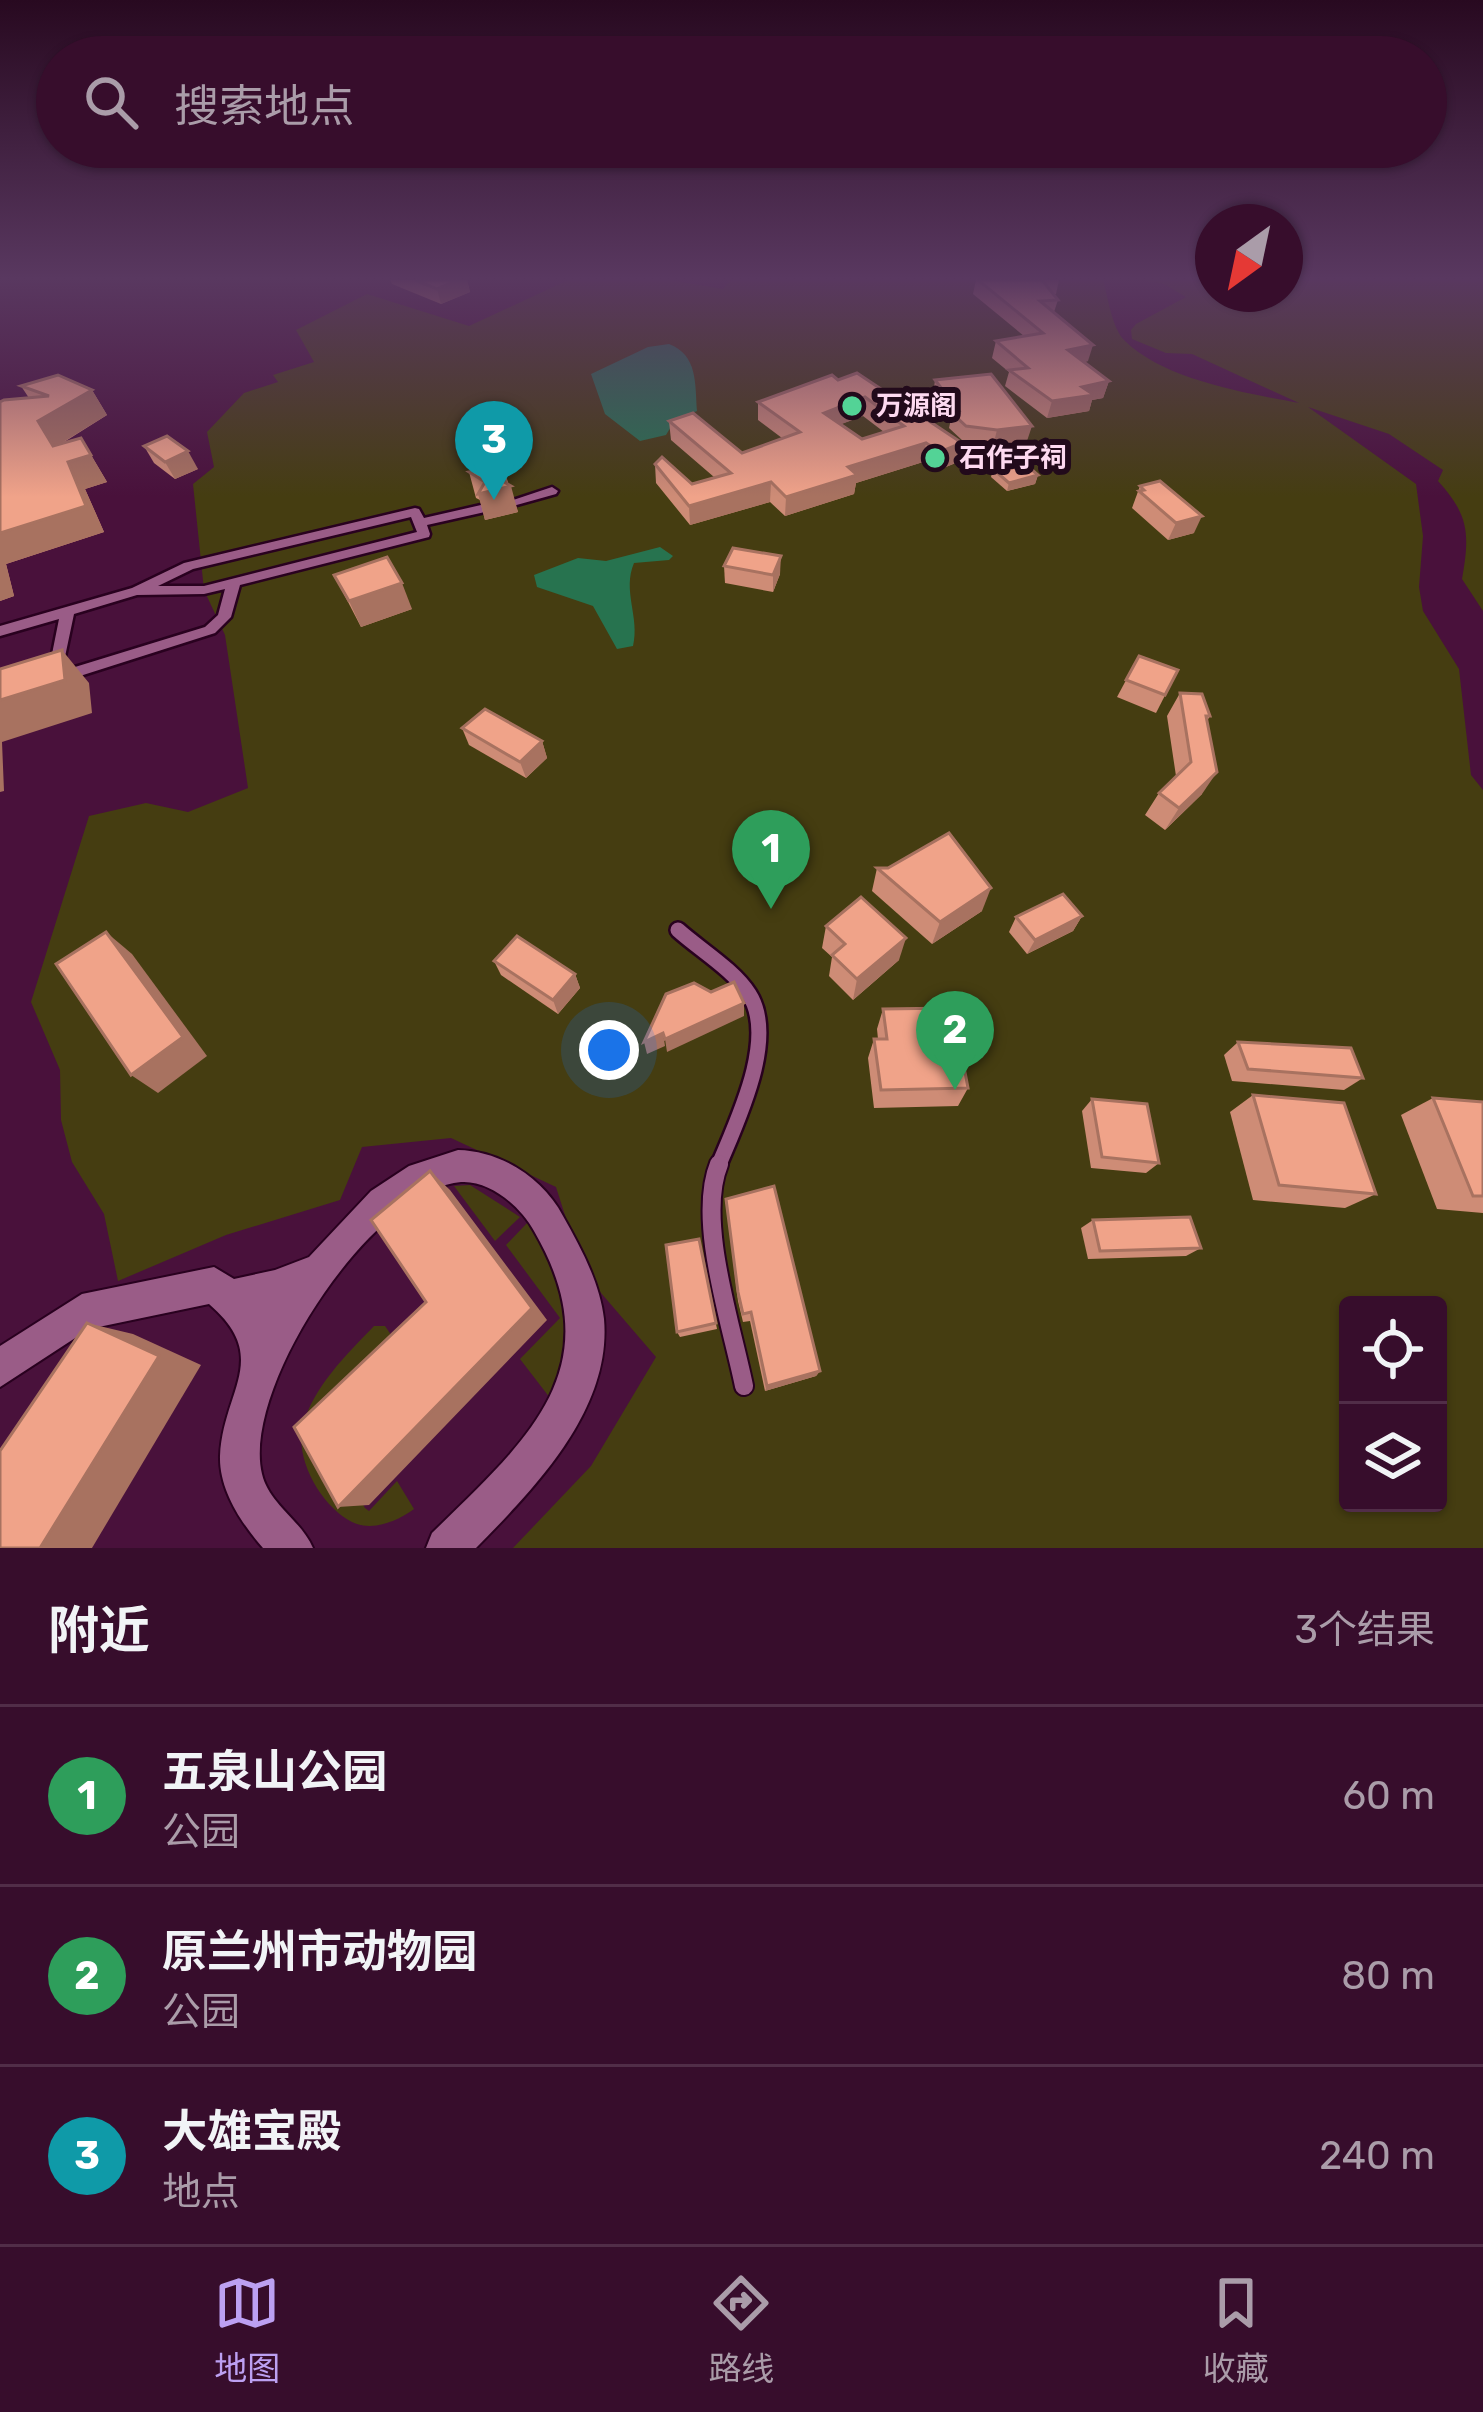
<!DOCTYPE html>
<html lang="zh">
<head>
<meta charset="utf-8">
<style>
  body { margin:0; font-family:Rubik,"Noto Sans SC",sans-serif; background:#421b38; color:#f1f3f6 }
  .controls { position:absolute; right:36px; bottom:36px; display:grid; overflow:hidden; border-radius:12px; box-shadow:0 3px 9px #0004 }
  .controls button { width:108px; height:108px; display:grid; place-items:center; padding:0; border:0; border-bottom:3px solid #512d48; background:#370d2c; color:#f1f3f6; font:60px sans-serif }
  .compass { position:absolute; left:1195px; top:204px; width:108px; height:108px; border-radius:50%; background:#370d2c; box-shadow:0 3px 9px #0004; rotate:213deg }
  .you { position:absolute; left:609px; top:1050px; width:42px; height:42px; margin:-30px; border:9px solid #fff; border-radius:50%; background:#1a73e8; box-shadow:0 0 0 18px #1a73e833 }
  .badge { display:grid; place-items:center; width:78px; height:78px; border-radius:50%; background:#bca0f2; color:#fff; font-size:39px; font-weight:700 }
  .pin { position:absolute; translate:-50% -99px; filter:drop-shadow(0 3px 6px #0008) }
  .pin::after { content:''; position:absolute; top:63px; width:42px; height:36px; background:inherit; clip-path:polygon(0 0,100% 0,50% 100%) }
  .list { margin:0; padding:0; list-style:none }
  h2 { display:flex; justify-content:space-between; align-items:center; height:156px; margin:0; padding:0 48px; font-size:51px }
  h2 small { font-size:39px; font-weight:400; color:#aa9ca9 }
  .list li { display:grid; grid-template-columns:78px 1fr auto; gap:36px; align-items:center; box-sizing:border-box; height:180px; padding:0 48px; border-top:3px solid #512d48 }
  .list b { display:block; font-size:45px; white-space:nowrap }
  .list p { margin:0; font-size:39px; white-space:nowrap; color:#aa9ca9 }
  .list em { font-size:39px; font-style:normal; color:#aa9ca9 }
  .icon { flex:none; width:66px; height:66px; fill:none; stroke:currentColor; stroke-width:2; stroke-linecap:round; stroke-linejoin:round }
  .map { position:relative; flex:none; width:1483px; height:1548px; overflow:hidden }
  .search { position:absolute; background:#370d2c; box-shadow:0 3px 9px #0004; left:36px; right:36px; top:36px; height:132px; display:flex; align-items:center; gap:30px; box-sizing:border-box; padding:0 42px; border-radius:66px; color:#aa9ca9; font-size:45px }
  .sheet { height:696px; background:#370d2c }
  nav { display:flex; justify-content:space-around; align-items:center; box-sizing:border-box; height:168px; border-top:3px solid #512d48; background:#370d2c; font-size:33px; color:#aa9ca9 }
  nav a { display:grid; justify-items:center; gap:6px }
  nav .on { color:#bca0f2 }
  .map>svg:first-child { display:block }
  .green { fill:#453d11; fill-rule:evenodd }
  .water { fill:#27734f }
  .lines { fill:none; stroke-linecap:round; stroke-linejoin:round }
  .service-far1-casing { stroke:#29011f; stroke-width:20 }
  .service-casing { stroke:#29011f; stroke-width:22 }
  .pedestrian-casing { stroke:#29011f; stroke-width:5 }
  .minor-casing { stroke:#29011f; stroke-width:4 }
  .service-far1 { stroke:#9a5c87; stroke-width:15 }
  .service { stroke:#9a5c87; stroke-width:18 }
  .pedestrian { fill:#9a5c87; fill-rule:evenodd }
  .minor { fill:#9a5c87; fill-rule:evenodd }
  .wall { fill:#ce8c76; fill-rule:evenodd }
  .shaded-wall { fill:#a87260 }
  .building { fill:#f0a389; stroke:#a87260; stroke-width:3; fill-rule:evenodd }
  .poi-dot { fill:#53d396; stroke:#220a1b; stroke-width:4.5 }
  .labels { text-anchor:middle; dominant-baseline:central; stroke-width:12; stroke-linejoin:round; paint-order:stroke }
  .far-poi-label { font-size:27px; font-weight:bold; fill:#fdd9f0; stroke:#220a1b; text-anchor:start }
</style>
</head>
<body>
<div class="map">
<svg width="1483" height="1548" viewBox="0 0 1483 1548">
  <rect width="100%" height="100%" fill="#49113b"/>
  <!-- green -->
  <g class="green">
    <path d="M568 280H670L723 289 731 280H1103C1108 297 1112 329 1125 341 1165 380 1246 393 1299 403L1192 354 1166 353 1132 339 1131 330 1136 324 1186 297 1164 284 1142 280H1213V294H1285V280H1483V611L1462 579C1470 534 1469 515 1438 481L1443 470 1389 434 1308 407 1416 484 1423 536 1419 587 1423 611 1459 669 1471 775 1483 790V1548H513L591 1466 656 1357 583 1272 556 1187 451 1138 362 1147 340 1200 226 1235 118 1281 104 1214 72 1162 61 1120 60 1070 31 1002 89 816 146 803 188 812 248 788 225 635 204 590 193 484 214 467 207 432 244 393 278 382 273 375 314 362 296 330 367 294 469 326ZM1348 1305H1438V1503H1348Z"/>
    <path d="M470 1185 520 1217 495 1241 454 1186Z"/>
    <path d="M528 1222C559 1280 585 1337 550 1398L520 1359 560 1318 506 1245Z"/>
    <path d="M374 1326H385L396 1342 324 1435 365 1508 369 1511 397 1481 414 1509C398 1521 372 1532 352 1522 322 1507 294 1459 303 1426 312 1388 348 1353 374 1326Z"/>
  </g>
  <!-- water -->
  <g class="water">
    <path d="M669 344C698 355 695 384 697 411L675 420 666 435 640 441 605 414 591 374 648 347Z"/>
    <path d="M660 547 673 556 669 560 634 563C622 591 640 617 633 646L617 649 593 606 537 587 534 575 578 558 606 561Z"/>
  </g>
  <g class="lines">
    <!-- service-far1 casing -->
    <g class="service-far1-casing">
      <path id="service-far1" d="M678 930C699 949 734 970 749 994 778 1039 736 1123 718 1167"/>
    </g>
    <!-- service casing -->
    <g class="service-casing">
      <path id="service" d="M719 1164C696 1220 732 1326 744 1386"/>
    </g>
    <!-- pedestrian casing -->
    <g class="pedestrian-casing">
      <g id="pedestrian">
        <path d="M552 487 558 491 556 494 513 506 507 502Z"/>
        <path d="M481 505 487 509 485 512 427 525 430 534 429 537 240 585 231 617 215 633 58 683 53 682 50 678 54 674 49 669 59 619 0 636V626L132 588 184 563 415 508 419 509 424 518ZM411 517 417 532 204 586H158L193 569ZM225 589 218 615 205 627 62 671 74 614 137 595 204 594Z"/>
      </g>
    </g>
    <!-- minor casing -->
    <g class="minor-casing">
      <path id="minor" d="M458 1150C501 1151 543 1178 563 1216 581 1248 600 1283 604 1319 612 1410 534 1489 476 1548H426L432 1533C527 1440 614 1368 534 1231 521 1207 490 1180 461 1182 372 1190 241 1388 262 1474 269 1504 301 1520 313 1548H263C242 1524 219 1490 220 1456 223 1390 272 1358 209 1304L89 1329 0 1387V1346L82 1294 214 1267 234 1279 275 1270 309 1257 371 1191 409 1166Z"/>
    </g>
    <!-- service-far1 -->
    <use href="#service-far1" class="service-far1"/>
    <!-- service -->
    <use href="#service" class="service"/>
    <!-- pedestrian -->
    <use href="#pedestrian" class="pedestrian"/>
    <!-- minor -->
    <use href="#minor" class="minor"/>
  </g>
  <!-- wall -->
  <g class="wall">
    <path d="M390 280H467L470 292 441 304 392 284Z"/>
    <path d="M976 280H1059L1056 294H1053L1058 300 1054 312 1088 361 1084 362 1109 381 1103 398 1092 400 1089 411 1047 418 1005 386 1009 372 992 358 996 341 1024 336 973 294Z"/>
    <path d="M838 380 962 443 958 462 936 471 923 462 856 483 854 494 785 516 770 502 690 525 656 483 655 464 692 484 714 477 671 440 669 421 742 453 782 438 758 420V402ZM863 416 884 432 862 439 841 424Z"/>
    <path d="M935 380 1027 441 993 446 963 441 949 428 951 419 933 395Z"/>
    <path d="M21 386 92 390 107 415 61 444 81 438 107 482 85 489 104 532 6 564 14 596 0 601V402L29 398Z"/>
    <path d="M144 446 198 469 175 479 154 463Z"/>
    <path d="M993 469 1038 475 1035 484 1007 491 991 477Z"/>
    <path d="M504 470 518 512 485 520 480 500 476 498 469 472Z"/>
    <path d="M1140 486 1194 533 1168 540 1132 508Z"/>
    <path d="M724 566 780 574 773 592 725 583Z"/>
    <path d="M334 575 412 609 361 627Z"/>
    <path d="M1139 656 1178 670 1156 713 1117 697Z"/>
    <path d="M1180 693 1210 716 1207 721 1202 794 1165 830 1145 815 1159 793 1176 776 1167 716Z"/>
    <path d="M462 728 542 741 547 758 526 778 469 745Z"/>
    <path d="M877 868 982 911 932 944 872 891Z"/>
    <path d="M1082 916 1073 931 1027 954 1009 932 1016 917Z"/>
    <path d="M826 926 899 960 853 1000 829 976 832 957 822 948Z"/>
    <path d="M494 961 575 974 580 988 558 1014 501 975Z"/>
    <path d="M883 1009 968 1088 958 1106 874 1108 868 1058 874 1039H878L877 1029Z"/>
    <path d="M1238 1042 1363 1078 1344 1090 1232 1081 1224 1055Z"/>
    <path d="M1253 1095 1376 1194 1345 1208 1253 1200 1230 1112Z"/>
    <path d="M1433 1098 1483 1102V1213L1437 1209 1401 1115Z"/>
    <path d="M1092 1099 1159 1163 1146 1173 1091 1168 1082 1111Z"/>
    <path d="M726 1199 820 1371 816 1376 765 1391 750 1321 743 1322 738 1301Z"/>
    <path d="M1093 1220 1201 1248 1186 1256 1088 1259 1081 1228Z"/>
    <path d="M699 1239 717 1329 680 1337 677 1332Z"/>
  </g>
  <!-- shaded-wall -->
  <g class="shaded-wall">
    <path d="M458 280H467L470 292 441 304 437 289Z"/>
    <path d="M1093 345 1088 361 1063 366 1068 350Z"/>
    <path d="M1109 381 1103 398 1092 400 1089 411 1047 418 1052 401 1082 387Z"/>
    <path d="M92 390 107 415 55 447 38 421Z"/>
    <path d="M865 397 863 416 823 431 824 413Z"/>
    <path d="M1032 426 1027 441 993 446 997 430Z"/>
    <path d="M81 438 107 482 85 489 104 532 6 564 14 596 0 601V533L68 462Z"/>
    <path d="M926 443 923 462 856 483 854 494 785 516 786 497 848 467Z"/>
    <path d="M962 443 958 462 936 471 940 452Z"/>
    <path d="M188 451 198 469 175 479 165 462Z"/>
    <path d="M504 470 508 487 511 486 518 512 485 520 478 494Z"/>
    <path d="M1038 475 1035 484 1007 491 1009 483Z"/>
    <path d="M771 482 770 502 690 525 689 506Z"/>
    <path d="M1202 516 1194 533 1168 540 1176 523Z"/>
    <path d="M781 556 780 574 773 592V575Z"/>
    <path d="M402 583 412 609 361 627 349 601Z"/>
    <path d="M62 650 89 683 92 713 2 742 4 791 0 792V700Z"/>
    <path d="M542 741 547 758 526 778 520 762Z"/>
    <path d="M1217 772 1202 794 1165 830 1179 808Z"/>
    <path d="M991 888 982 911 932 944 940 922Z"/>
    <path d="M1082 916 1073 931 1027 954 1035 940Z"/>
    <path d="M106 932 132 954 207 1056 158 1093 131 1075Z"/>
    <path d="M906 938 899 960 853 1000 857 979Z"/>
    <path d="M575 974 580 988 558 1014 553 1000Z"/>
    <path d="M744 1003V1016L667 1052 665 1039Z"/>
    <path d="M663 1033 665 1046 647 1054 644 1042Z"/>
    <path d="M430 1171 450 1190 547 1320 369 1505 338 1507 532 1308Z"/>
    <path d="M87 1323 133 1334 201 1365 92 1548H40Z"/>
    <path d="M820 1371 816 1376 765 1391 767 1386Z"/>
  </g>
  <!-- building -->
  <g class="building">
    <path d="M415 280H458L437 289Z"/>
    <path d="M978 280H1042L1058 300 1040 301 1093 345 1068 350 1109 381 1082 387 1094 395 1052 401 1009 370 1028 368 996 341 1043 333Z"/>
    <path d="M857 373 962 443 940 452 926 443 848 467 857 475 786 497 771 482 689 506 655 464 662 457 692 484 731 473 669 421 693 413 742 453 800 432 758 402 832 375 838 380ZM865 397 904 426 862 439 824 413Z"/>
    <path d="M991 374 1032 426 997 430 966 426 952 413 959 411 935 380Z"/>
    <path d="M58 375 92 390 38 421 53 446 81 438 91 455 68 462 86 506 0 533V402L4 400 49 396 21 386Z"/>
    <path d="M167 436 188 451 165 462 144 446Z"/>
    <path d="M1022 461 1038 475 1009 483 993 469Z"/>
    <path d="M501 465 504 470 496 477 511 486 478 494 485 482 469 472Z"/>
    <path d="M1160 481 1202 516 1176 523 1139 491 1144 490 1140 486Z"/>
    <path d="M733 548 781 556 773 575 724 566Z"/>
    <path d="M387 557 402 583 349 601 334 575Z"/>
    <path d="M62 650 65 680 0 700V669Z"/>
    <path d="M1139 656 1178 670 1165 695 1126 680Z"/>
    <path d="M1180 693 1202 694 1210 716H1206L1217 772 1179 808 1159 793 1191 762Z"/>
    <path d="M485 709 542 741 520 762 462 728Z"/>
    <path d="M949 833 991 888 940 922 877 868H888Z"/>
    <path d="M1063 894 1082 916 1035 940 1016 917Z"/>
    <path d="M861 897 906 938 857 979 832 955 845 944 826 926Z"/>
    <path d="M106 932 183 1037 131 1075 56 964Z"/>
    <path d="M517 936 575 974 553 1000 494 961Z"/>
    <path d="M734 982 744 1003 665 1039 663 1033 644 1042 666 994 694 983 711 992Z"/>
    <path d="M953 1008 968 1088 881 1090 874 1039H887L883 1009Z"/>
    <path d="M1238 1042 1351 1048 1363 1078 1248 1069Z"/>
    <path d="M1253 1095 1344 1103 1376 1194 1279 1185Z"/>
    <path d="M1433 1098 1483 1102V1196H1473Z"/>
    <path d="M1092 1099 1147 1104 1159 1163 1102 1157Z"/>
    <path d="M430 1171 532 1308 338 1507 294 1427 426 1302 371 1220Z"/>
    <path d="M774 1186 820 1371 767 1386 751 1312 743 1314 738 1292 726 1199Z"/>
    <path d="M1190 1217 1201 1248 1100 1251 1093 1220Z"/>
    <path d="M699 1239 716 1323 677 1332 666 1245Z"/>
    <path d="M87 1323 159 1356 40 1548H0V1451Z"/>
  </g>
  <!-- sky -->
  <linearGradient id="sky" x2="0" y2="1"><stop stop-color="#280920"/><stop offset="0.56" stop-color="#593860"/><stop offset="1" stop-color="#593860" stop-opacity="0"/></linearGradient>
  <rect width="1483" height="497" fill="url(#sky)"/>
  <!-- markers -->
  <g class="poi-dot">
    <circle cx="852" cy="406" r="12"/>
    <circle cx="935" cy="458" r="12"/>
  </g>
  <g class="labels">
    <!-- far-poi labels -->
    <g class="far-poi-label">
      <text x="876" y="406">万源阁</text>
      <text x="959" y="458">石作子祠</text>
    </g>
  </g>
</svg>
<div class="controls">
<button><svg class="icon" aria-label="locate" viewBox="0 0 24 24"><circle cx="12" cy="12" r="6"/><path d="M12 2v4M12 18v4M2 12h4M18 12h4"/></svg></button>
<button><svg class="icon" aria-label="layers" viewBox="0 0 24 24"><path d="M12 4l9 5-9 5-9-5zM3 14l9 5 9-5"/></svg></button>
</div>
<svg class="compass" viewBox="-18 -18 36 36"><path d="M0-13l5 13h-10z" fill="#e53935"/><path d="M0 13l5-13h-10z" fill="#aa9ca9"/></svg>
<div class="you"></div>
<div class="pin badge" style="left:771px;top:909px;background:#2e9e5b">1</div>
<div class="pin badge" style="left:955px;top:1090px;background:#2e9e5b">2</div>
<div class="pin badge" style="left:494px;top:500px;background:#0f9aa8">3</div>
<div class="search"><svg class="icon" aria-label="search" viewBox="0 0 24 24"><circle cx="10" cy="10" r="6"/><path d="M15 15l6 6"/></svg>搜索地点</div>
</div>
<section class="sheet">
<h2>附近<small>3个结果</small></h2>
<ul class="list">
<li><span class="badge" style="background:#2e9e5b">1</span><div><b>五泉山公园</b><p>公园</p></div><em>60 m</em></li>
<li><span class="badge" style="background:#2e9e5b">2</span><div><b>原兰州市动物园</b><p>公园</p></div><em>80 m</em></li>
<li><span class="badge" style="background:#0f9aa8">3</span><div><b>大雄宝殿</b><p>地点</p></div><em>240 m</em></li>
</ul>
</section>
<nav>
<a class="on"><svg class="icon" aria-label="map" viewBox="0 0 24 24"><path d="M3 6l6-2 6 2 6-2v14l-6 2-6-2-6 2zM9 4v14M15 6v14"/></svg>地图</a>
<a><svg class="icon" aria-label="directions" viewBox="0 0 24 24"><path d="M12 3l9 9-9 9-9-9zM9 14v-3h6M13 9l2 2-2 2"/></svg>路线</a>
<a><svg class="icon" aria-label="saved" viewBox="0 0 24 24"><path d="M7 4h10v16l-5-4-5 4z"/></svg>收藏</a>
</nav>
</body>
</html>
